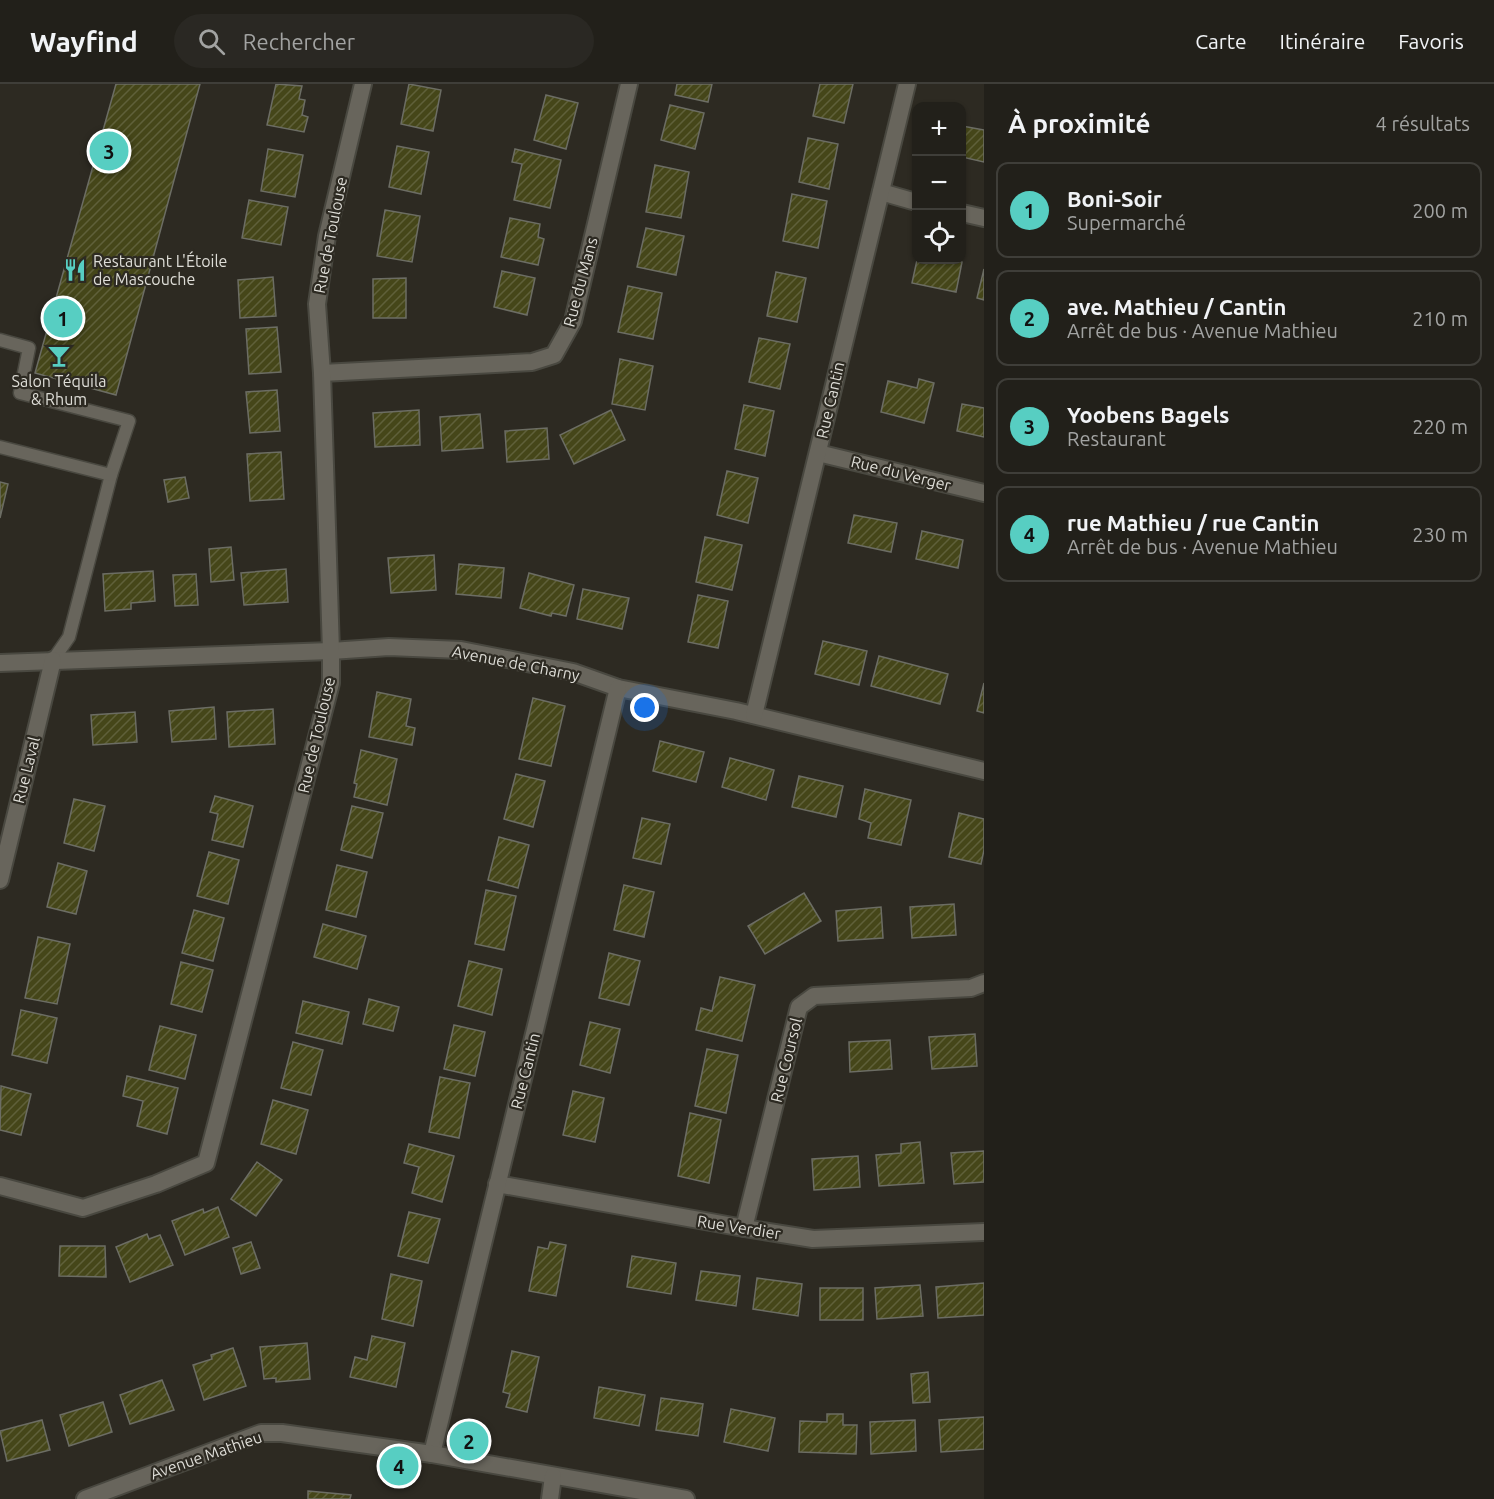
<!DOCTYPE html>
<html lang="fr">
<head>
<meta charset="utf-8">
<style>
  body { margin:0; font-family:Ubuntu,sans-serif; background:#2a2823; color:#f1f3f6 }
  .controls { position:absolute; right:18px; top:18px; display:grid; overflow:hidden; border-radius:12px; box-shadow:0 2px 4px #0004 }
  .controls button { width:54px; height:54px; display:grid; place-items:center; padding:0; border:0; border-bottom:2px solid #3f3e39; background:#22201a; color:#f1f3f6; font:30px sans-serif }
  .you { position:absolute; left:645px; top:624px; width:21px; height:21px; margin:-15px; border:4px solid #fff; border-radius:50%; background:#1a73e8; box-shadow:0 0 0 9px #1a73e833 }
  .badge { display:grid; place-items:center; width:39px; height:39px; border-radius:50%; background:#57cec2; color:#111; font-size:20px; font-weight:700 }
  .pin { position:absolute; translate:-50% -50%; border:3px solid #fff; box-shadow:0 2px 6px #0006 }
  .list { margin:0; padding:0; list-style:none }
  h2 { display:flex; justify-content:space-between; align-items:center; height:78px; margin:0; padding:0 24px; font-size:26px }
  h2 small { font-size:20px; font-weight:400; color:#a2a3a2 }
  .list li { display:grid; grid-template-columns:39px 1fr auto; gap:18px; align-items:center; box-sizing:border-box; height:96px; margin:0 12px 12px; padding:0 12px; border:2px solid #3f3e39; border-radius:12px }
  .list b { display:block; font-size:22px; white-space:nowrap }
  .list p { margin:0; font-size:20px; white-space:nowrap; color:#a2a3a2 }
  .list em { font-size:20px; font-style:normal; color:#a2a3a2 }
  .icon { flex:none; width:33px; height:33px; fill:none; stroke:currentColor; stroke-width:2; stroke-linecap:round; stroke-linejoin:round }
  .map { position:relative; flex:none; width:984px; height:1415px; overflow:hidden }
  header { display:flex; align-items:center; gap:36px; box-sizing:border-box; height:84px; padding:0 30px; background:#22201a; border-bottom:2px solid #3f3e39 }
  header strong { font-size:28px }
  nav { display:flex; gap:33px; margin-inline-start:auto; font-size:21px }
  .search { width:420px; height:54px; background:#2a2823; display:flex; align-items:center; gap:15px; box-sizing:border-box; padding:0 21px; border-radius:33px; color:#a2a3a2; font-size:22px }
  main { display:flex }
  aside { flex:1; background:#22201a }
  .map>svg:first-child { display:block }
  .building { fill:url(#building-hatch); stroke:#6c6d64; stroke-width:1.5 }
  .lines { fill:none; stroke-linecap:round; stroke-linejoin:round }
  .service-casing { stroke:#494840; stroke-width:15 }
  .minor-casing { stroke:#494840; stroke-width:20 }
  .service { stroke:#68655c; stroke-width:12 }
  .minor { stroke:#68655c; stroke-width:16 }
  .labels { text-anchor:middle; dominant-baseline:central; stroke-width:4.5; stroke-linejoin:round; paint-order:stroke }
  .street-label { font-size:16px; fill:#deddd7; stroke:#2d2a22 }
  .poi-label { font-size:16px; fill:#deddd7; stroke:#2d2a22; text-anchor:start }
</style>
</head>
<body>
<header>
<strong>Wayfind</strong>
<div class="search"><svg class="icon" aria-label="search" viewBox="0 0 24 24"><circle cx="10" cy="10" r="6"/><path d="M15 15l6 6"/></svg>Rechercher</div>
<nav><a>Carte</a><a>Itinéraire</a><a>Favoris</a></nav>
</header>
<main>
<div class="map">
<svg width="984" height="1415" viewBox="0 0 984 1415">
  <defs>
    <pattern id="building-hatch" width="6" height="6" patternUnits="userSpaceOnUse" patternTransform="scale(1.5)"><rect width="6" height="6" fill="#454619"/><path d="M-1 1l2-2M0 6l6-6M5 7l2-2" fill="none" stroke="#5f603a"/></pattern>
  </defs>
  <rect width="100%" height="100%" fill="#2d2a22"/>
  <!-- building -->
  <g class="building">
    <path d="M116 0H200L116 311 35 289Z"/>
    <path d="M276 0 302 2 299 15 305 16 302 31 308 33 304 48 267 41Z"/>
    <path d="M409 0 441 6 433 47 401 40Z"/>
    <path d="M677 0H712L708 18 675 11Z"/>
    <path d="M820 0H853L844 39 813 32Z"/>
    <path d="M546 11 578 19 566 65 534 56Z"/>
    <path d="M670 21 704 29 695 65 661 56Z"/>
    <path d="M962 42 984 46V78L962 73Z"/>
    <path d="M808 54 838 60 829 105 799 98Z"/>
    <path d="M397 62 429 68 421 110 389 103Z"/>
    <path d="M268 65 303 71 295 113 261 107Z"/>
    <path d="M515 65 561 76 550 124 514 116 522 80 512 78Z"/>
    <path d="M655 81 689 88 681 134 646 128Z"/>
    <path d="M792 110 827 117 818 164 783 157Z"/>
    <path d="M249 116 288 123 281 161 242 154Z"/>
    <path d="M385 126 420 132 412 178 377 172Z"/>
    <path d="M510 134 540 140 538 153 544 155 538 181 501 173Z"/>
    <path d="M646 144 684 152 676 191 637 183Z"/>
    <path d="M917 176H950L962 178 956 208 912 199Z"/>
    <path d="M984 185V216L977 214Z"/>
    <path d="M502 187 535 194 527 231 494 223Z"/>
    <path d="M776 188 806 194 797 238 767 232Z"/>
    <path d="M273 193 276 232 240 234 238 196Z"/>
    <path d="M406 194V234H373V195Z"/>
    <path d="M628 202 662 209 653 255 618 248Z"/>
    <path d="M277 243 281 288 249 290 246 245Z"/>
    <path d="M759 254 790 260 780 305 749 298Z"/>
    <path d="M620 275 653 282 645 326 612 320Z"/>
    <path d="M919 295 934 299 924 339 881 328 888 297 917 304Z"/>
    <path d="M277 306 280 347 250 349 246 308Z"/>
    <path d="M962 320 984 324V353L957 347Z"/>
    <path d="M744 321 774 327 765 372 735 365Z"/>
    <path d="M419 326 420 361 375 363 373 329Z"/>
    <path d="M611 326 625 356 574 380 560 351Z"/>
    <path d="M480 330 483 364 442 367 440 333Z"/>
    <path d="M547 344 549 375 507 378 505 347Z"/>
    <path d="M281 368 284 415 250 417 247 370Z"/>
    <path d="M727 387 758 394 748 439 717 431Z"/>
    <path d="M185 393 189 414 168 418 164 396Z"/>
    <path d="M0 398 8 400 0 434Z"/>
    <path d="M854 431 897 439 891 468 848 459Z"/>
    <path d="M922 447 963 456 958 484 916 475Z"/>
    <path d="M705 453 742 461 732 506 696 498Z"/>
    <path d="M231 463 234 496 211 498 209 465Z"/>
    <path d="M434 471 436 506 391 509 388 474Z"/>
    <path d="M459 480 504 484 501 514 456 510Z"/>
    <path d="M286 485 288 518 244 521 241 489Z"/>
    <path d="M153 487 155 517 131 519V525L105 527 103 490Z"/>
    <path d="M529 489 574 501 566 532 552 529 551 532 520 524Z"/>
    <path d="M196 490 198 521 175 522 173 491Z"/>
    <path d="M583 505 629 514 622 545 577 535Z"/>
    <path d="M698 511 728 517 718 564 688 558Z"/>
    <path d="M823 557 867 567 859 601 815 590Z"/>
    <path d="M879 572 948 590 940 620 871 602Z"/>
    <path d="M984 599V629L977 627Z"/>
    <path d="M377 608 411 615 406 642 415 644 412 661 369 653Z"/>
    <path d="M533 614 565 622 551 682 519 675Z"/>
    <path d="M214 623 216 655 172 658 169 627Z"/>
    <path d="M273 625 275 660 229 663 227 628Z"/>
    <path d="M135 628 137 658 93 661 91 631Z"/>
    <path d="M660 657 704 668 696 698 653 687Z"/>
    <path d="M361 666 397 675 387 721 354 713 357 700 354 699Z"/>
    <path d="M730 674 774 686 766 716 722 703Z"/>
    <path d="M516 690 545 697 533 743 504 735Z"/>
    <path d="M799 692 843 702 836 733 792 723Z"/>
    <path d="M865 705 911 716 901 761 868 754 871 739 859 735Z"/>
    <path d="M215 712 253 722 243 763 212 756 218 730 210 728Z"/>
    <path d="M74 715 105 722 94 767 64 759Z"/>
    <path d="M352 722 383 729 372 774 341 766Z"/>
    <path d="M959 729 984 735V766L981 780 949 773Z"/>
    <path d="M642 734 670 740 661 780 633 774Z"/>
    <path d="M499 753 529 761 518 804 488 796Z"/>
    <path d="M209 768 239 776 228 820 197 812Z"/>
    <path d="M58 779 87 787 76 830 47 823Z"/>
    <path d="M337 781 367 788 356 833 326 826Z"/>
    <path d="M624 801 654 808 644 853 614 846Z"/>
    <path d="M486 806 516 812 504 866 475 860Z"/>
    <path d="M804 809 821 837 765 870 748 842Z"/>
    <path d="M954 820 956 851 912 854 910 823Z"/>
    <path d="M881 823 883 854 838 857 836 827Z"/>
    <path d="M194 826 224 834 213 877 182 869Z"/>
    <path d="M323 840 366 852 357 885 314 873Z"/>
    <path d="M38 853 70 860 57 920 25 914Z"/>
    <path d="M609 869 640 877 629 921 599 914Z"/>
    <path d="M469 877 502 885 492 931 458 922Z"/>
    <path d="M181 878 213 886 202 928 171 920Z"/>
    <path d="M720 893 755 901 742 957 696 946 701 924 712 927Z"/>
    <path d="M369 915 399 923 393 947 363 940Z"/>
    <path d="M303 917 349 928 342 960 296 949Z"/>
    <path d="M21 926 57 934 47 979 12 971Z"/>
    <path d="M590 938 620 945 610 989 580 981Z"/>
    <path d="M454 941 485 948 475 992 444 985Z"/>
    <path d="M160 942 196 951 185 995 149 986Z"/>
    <path d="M975 950 977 982 932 985 929 953Z"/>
    <path d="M890 956 892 985 850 988 849 958Z"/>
    <path d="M293 958 323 966 311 1011 281 1004Z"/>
    <path d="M707 965 738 971 726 1029 695 1022Z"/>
    <path d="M127 992 178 1004 167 1050 137 1042 143 1017 123 1012Z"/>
    <path d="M440 993 470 999 459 1054 429 1048Z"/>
    <path d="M1 1002 31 1010 21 1051 0 1046Z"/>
    <path d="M573 1007 604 1014 595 1058 563 1051Z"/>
    <path d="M273 1016 308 1026 296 1070 261 1060Z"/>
    <path d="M690 1029 721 1036 709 1099 678 1092Z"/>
    <path d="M920 1058 924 1099 879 1102 876 1071 901 1069V1060Z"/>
    <path d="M409 1060 454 1072 442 1118 412 1109 419 1083 404 1079Z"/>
    <path d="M984 1067V1098L954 1100 951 1069Z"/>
    <path d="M858 1072 860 1103 814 1106 812 1075Z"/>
    <path d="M257 1078 282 1096 256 1132 231 1115Z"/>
    <path d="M218 1123 229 1153 185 1171 172 1137 203 1125 204 1129Z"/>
    <path d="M409 1128 440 1135 428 1179 398 1172Z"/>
    <path d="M147 1150 149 1155 160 1151 173 1181 130 1198 116 1163Z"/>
    <path d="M251 1158 260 1184 241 1190 233 1164Z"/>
    <path d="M550 1158 566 1161 556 1212 529 1207 538 1163 548 1165Z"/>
    <path d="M60 1162H105L106 1193 59 1192Z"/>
    <path d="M632 1172 676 1179 671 1210 627 1203Z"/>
    <path d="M701 1187 740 1192 736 1222 696 1216Z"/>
    <path d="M391 1190 422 1197 413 1242 382 1235Z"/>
    <path d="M757 1194 802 1200 798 1232 753 1225Z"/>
    <path d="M984 1199V1231L938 1234 936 1203Z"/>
    <path d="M920 1201 923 1232 877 1235 875 1204Z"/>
    <rect x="820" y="1204" width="43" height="32"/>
    <path d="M372 1252 405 1259 396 1303 350 1293 355 1273 367 1276Z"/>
    <path d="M307 1259 310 1295 276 1298V1294L264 1295 260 1263Z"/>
    <path d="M233 1264 246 1302 204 1316 193 1281 212 1275 211 1271Z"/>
    <path d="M512 1267 539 1273 527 1328 506 1323 510 1310 503 1308Z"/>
    <path d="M928 1288 930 1318 913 1319 911 1290Z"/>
    <path d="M162 1296 174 1326 130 1340 120 1311Z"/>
    <path d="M599 1303 645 1311 639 1342 594 1334Z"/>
    <path d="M661 1314 703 1320 698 1352 656 1346Z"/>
    <path d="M103 1318 112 1348 69 1362 60 1331Z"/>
    <path d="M731 1325 775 1334 768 1367 724 1358Z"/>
    <path d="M827 1330H843V1341H857L856 1370 799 1368 800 1337 827 1338Z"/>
    <path d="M984 1333V1365L941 1368 939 1336Z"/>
    <path d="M42 1336 50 1366 7 1377 0 1347Z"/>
    <path d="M915 1336 916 1367 871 1370 870 1338Z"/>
    <path d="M308 1407 351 1411 350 1415H308Z"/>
  </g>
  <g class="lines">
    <!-- service casing -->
    <g class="service-casing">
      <g id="service">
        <path d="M0 256 29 264 20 309 129 337 111 391 69 553 53 576"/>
        <path d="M0 363 111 391"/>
      </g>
    </g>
    <!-- minor casing -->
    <g class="minor-casing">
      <g id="minor">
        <path d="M881 108 916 118"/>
        <path d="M962 129 984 134"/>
        <path d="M322 289 532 278 554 271 573 237 629 0"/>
        <path d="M818 369 984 409"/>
        <path d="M0 579 331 567 389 563 461 566 573 588 618 604 736 627 984 687"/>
        <path d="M754 631 907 0"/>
        <path d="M0 796 53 576"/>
        <path d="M497 1100 744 1144 813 1155 984 1148"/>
        <path d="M0 1102 83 1124 156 1100 206 1079 331 599V567L322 289 317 220 327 152 363 0"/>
        <path d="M744 1144 799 923 814 912 971 904 984 899"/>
        <path d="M432 1370 618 604"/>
        <path d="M85 1415 261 1349H282L432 1370 686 1415"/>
        <path d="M550 1415 553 1392"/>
      </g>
    </g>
    <!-- service -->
    <use href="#service" class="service"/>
    <!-- minor -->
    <use href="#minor" class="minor"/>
  </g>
  <!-- icons -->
  <defs>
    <g id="restaurant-bare" transform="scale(1.8)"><path d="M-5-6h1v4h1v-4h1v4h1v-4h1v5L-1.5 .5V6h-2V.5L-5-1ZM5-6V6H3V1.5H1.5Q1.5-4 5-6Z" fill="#57cec2" stroke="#2d2a22" stroke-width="2.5" paint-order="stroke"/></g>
    <g id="bar-bare" transform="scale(1.8)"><path d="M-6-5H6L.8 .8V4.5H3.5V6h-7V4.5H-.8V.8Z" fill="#57cec2" stroke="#2d2a22" stroke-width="2.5" paint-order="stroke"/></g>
  </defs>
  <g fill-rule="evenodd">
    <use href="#restaurant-bare" x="75" y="186"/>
    <use href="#bar-bare" x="59" y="272"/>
  </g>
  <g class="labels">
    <!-- street labels -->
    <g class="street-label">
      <text transform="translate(330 151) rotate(-79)">Rue de Toulouse</text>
      <text transform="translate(580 198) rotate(-75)">Rue du Mans</text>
      <text transform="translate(830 316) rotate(-77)">Rue Cantin</text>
      <text transform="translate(901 389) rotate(14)">Rue du Verger</text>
      <text transform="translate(516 579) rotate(11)">Avenue de Charny</text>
      <text transform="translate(316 651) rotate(-77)">Rue de Toulouse</text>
      <text transform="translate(26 686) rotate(-76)">Rue Laval</text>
      <text transform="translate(786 976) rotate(-76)">Rue Coursol</text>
      <text transform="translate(525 987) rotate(-76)">Rue Cantin</text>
      <text transform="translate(739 1143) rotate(9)">Rue Verdier</text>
      <text transform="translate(206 1371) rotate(-19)">Avenue Mathieu</text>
    </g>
    <!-- poi labels -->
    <g class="poi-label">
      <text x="93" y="177">Restaurant L'Étoile<tspan x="93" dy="18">de Mascouche</tspan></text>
      <text x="59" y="297" text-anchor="middle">Salon Téquila<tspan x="59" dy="18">&amp; Rhum</tspan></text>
    </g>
  </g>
</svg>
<div class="controls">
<button>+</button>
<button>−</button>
<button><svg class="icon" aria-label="locate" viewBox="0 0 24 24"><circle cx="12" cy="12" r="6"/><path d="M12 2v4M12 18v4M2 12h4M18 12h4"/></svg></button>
</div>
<div class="you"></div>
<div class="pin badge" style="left:63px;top:234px">1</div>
<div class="pin badge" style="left:469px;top:1357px">2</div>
<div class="pin badge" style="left:109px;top:67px">3</div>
<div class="pin badge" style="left:399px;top:1382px">4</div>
</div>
<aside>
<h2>À proximité<small>4 résultats</small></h2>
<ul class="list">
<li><span class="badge">1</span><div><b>Boni-Soir</b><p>Supermarché</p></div><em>200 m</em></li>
<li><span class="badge">2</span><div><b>ave. Mathieu / Cantin</b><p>Arrêt de bus · Avenue Mathieu</p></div><em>210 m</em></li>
<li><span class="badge">3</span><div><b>Yoobens Bagels</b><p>Restaurant</p></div><em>220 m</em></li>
<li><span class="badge">4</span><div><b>rue Mathieu / rue Cantin</b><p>Arrêt de bus · Avenue Mathieu</p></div><em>230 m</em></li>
</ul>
</aside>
</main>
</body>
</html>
